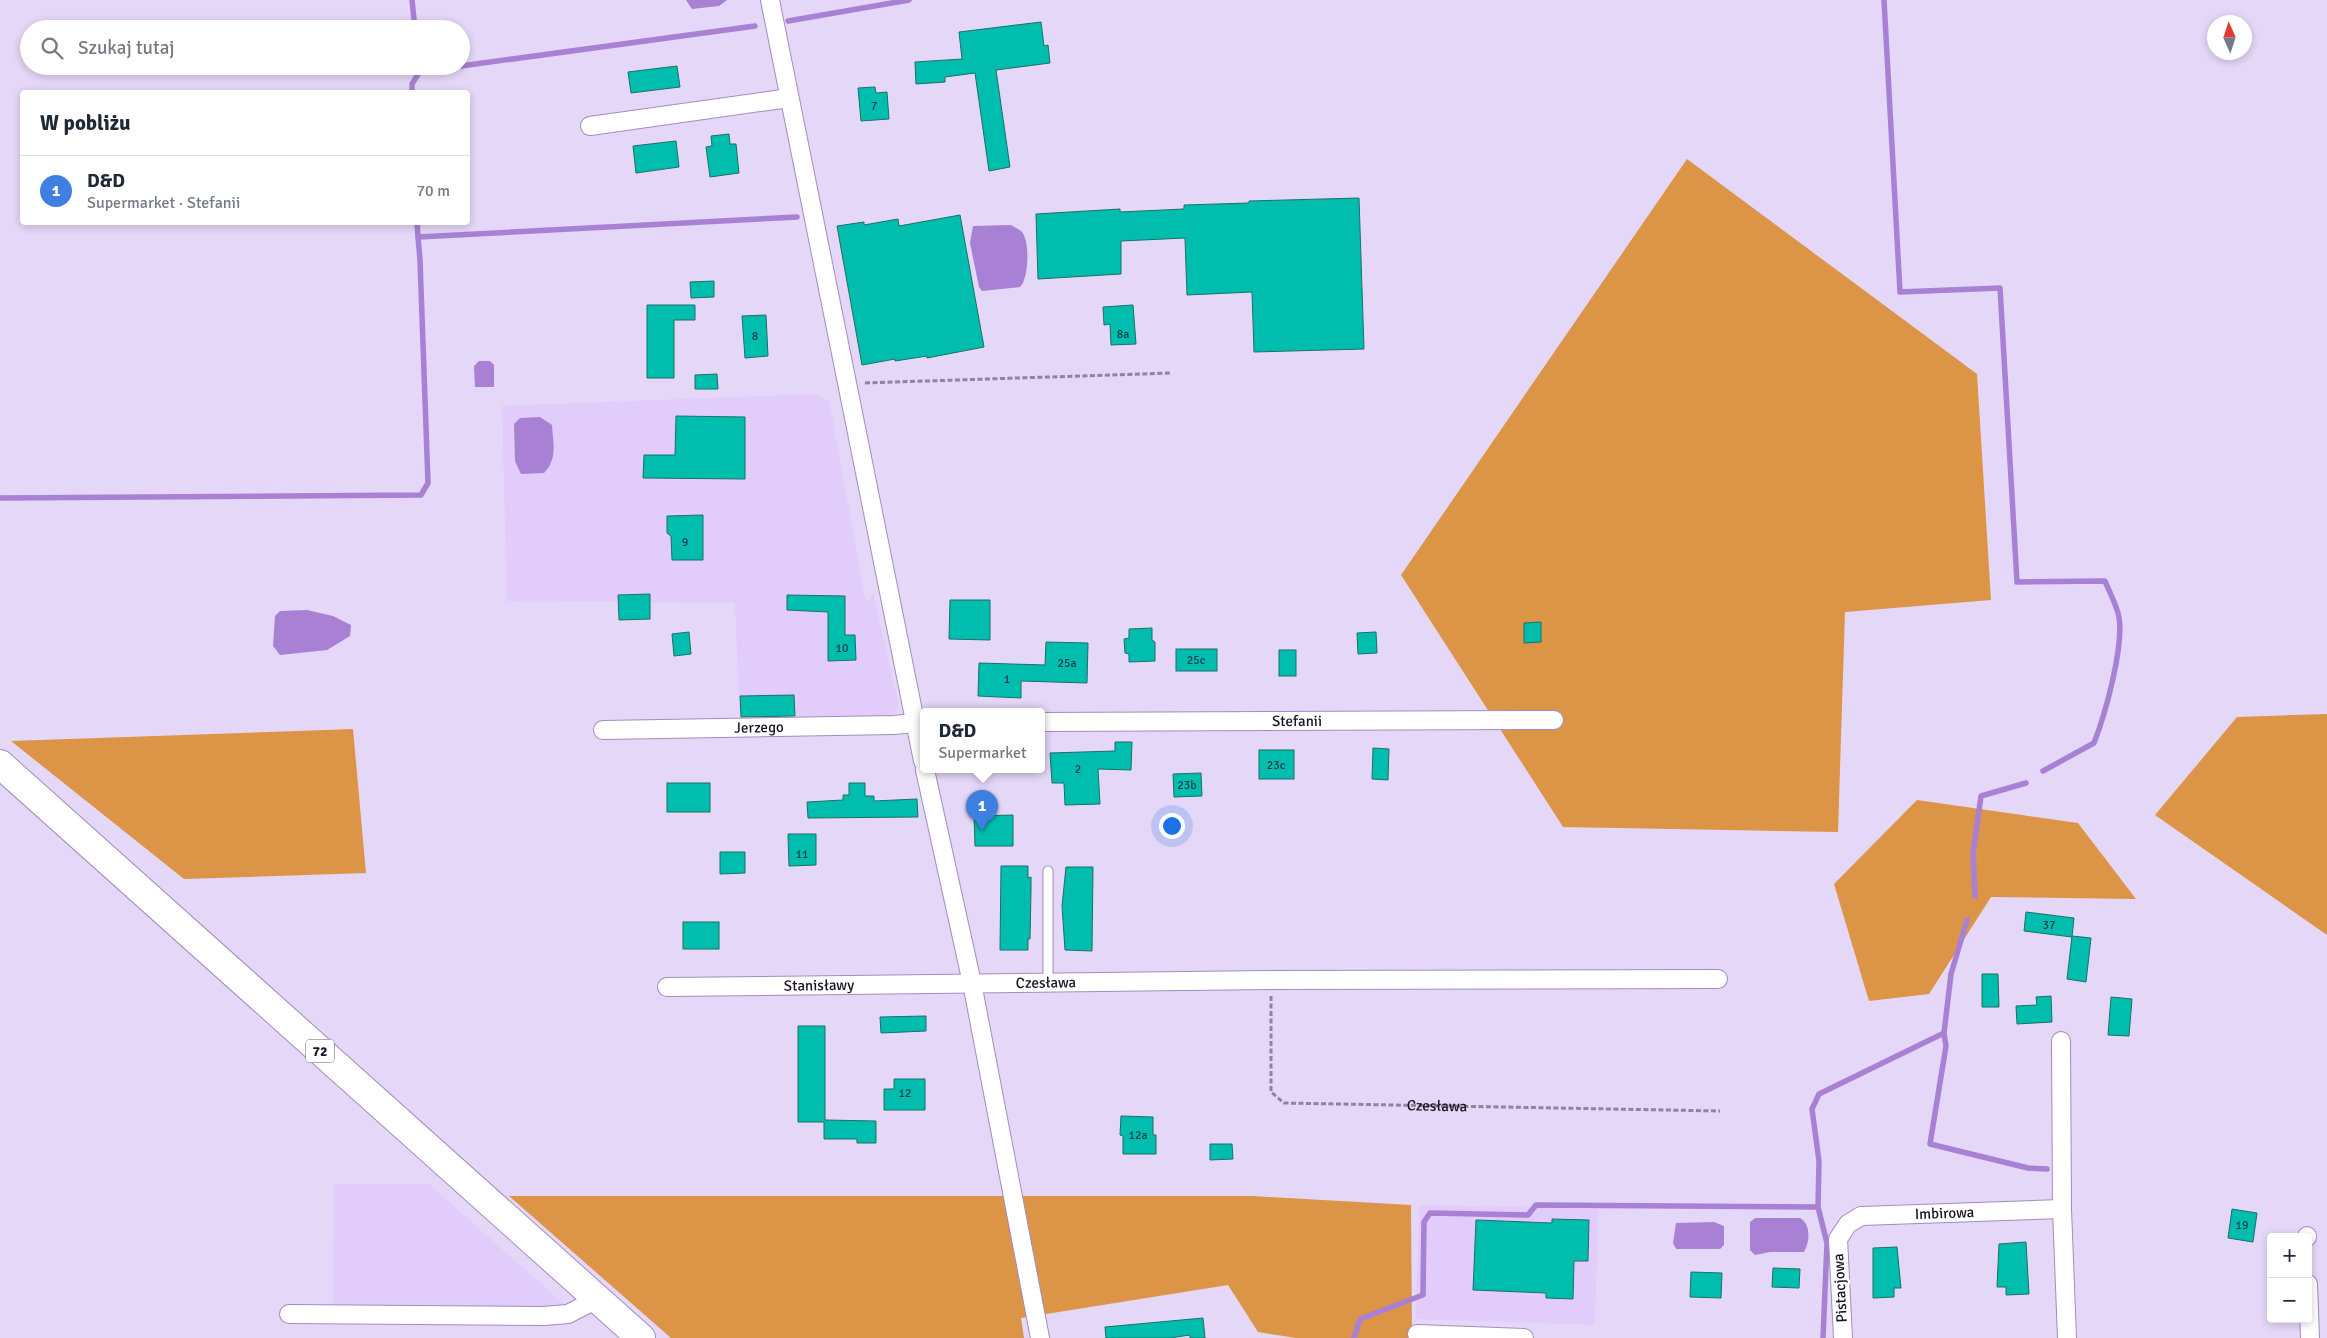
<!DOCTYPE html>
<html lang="pl">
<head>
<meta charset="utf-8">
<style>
  body { margin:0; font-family:Signika,sans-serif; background:#f2f2f3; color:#1f2937 }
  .controls { position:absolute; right:15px; bottom:15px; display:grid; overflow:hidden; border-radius:5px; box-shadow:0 2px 8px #0003 }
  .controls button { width:45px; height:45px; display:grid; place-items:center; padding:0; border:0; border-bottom:1px solid #e0e1e3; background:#fff; color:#1f2937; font:25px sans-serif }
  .compass { position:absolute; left:2207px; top:15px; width:45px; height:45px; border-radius:50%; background:#fff; box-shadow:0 2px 8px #0003; rotate:357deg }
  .you { position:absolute; left:1171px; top:825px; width:18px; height:18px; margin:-12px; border:4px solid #fff; border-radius:50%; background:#1a73e8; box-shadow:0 0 0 8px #1a73e833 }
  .badge { display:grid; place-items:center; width:32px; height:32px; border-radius:50%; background:#d93025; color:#fff; font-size:16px; font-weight:700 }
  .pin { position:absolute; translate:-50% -41px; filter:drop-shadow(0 1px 2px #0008) }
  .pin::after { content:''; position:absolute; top:26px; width:18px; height:15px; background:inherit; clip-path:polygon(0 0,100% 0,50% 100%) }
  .popup { position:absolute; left:920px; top:708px; width:125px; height:65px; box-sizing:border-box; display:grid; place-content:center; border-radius:5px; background:#fff; filter:drop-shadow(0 1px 4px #0005); font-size:16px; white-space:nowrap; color:#747a83 }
  .popup b { font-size:19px; color:#1f2937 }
  .popup::after { content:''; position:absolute; left:50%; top:100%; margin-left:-10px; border:10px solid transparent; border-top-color:#fff }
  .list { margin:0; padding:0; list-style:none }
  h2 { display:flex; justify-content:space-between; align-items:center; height:65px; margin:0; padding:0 20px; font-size:21px }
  h2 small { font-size:16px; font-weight:400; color:#747a83 }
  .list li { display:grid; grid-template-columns:32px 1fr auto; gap:15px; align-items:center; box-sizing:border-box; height:70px; padding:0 20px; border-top:1px solid #e0e1e3 }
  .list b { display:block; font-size:19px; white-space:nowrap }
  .list p { margin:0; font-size:16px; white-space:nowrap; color:#747a83 }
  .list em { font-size:16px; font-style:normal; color:#747a83 }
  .icon { flex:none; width:28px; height:28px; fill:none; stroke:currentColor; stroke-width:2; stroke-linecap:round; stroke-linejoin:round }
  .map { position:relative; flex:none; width:2327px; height:1338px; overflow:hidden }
  .search { position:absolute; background:#fff; box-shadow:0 2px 8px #0003; left:20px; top:20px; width:450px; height:55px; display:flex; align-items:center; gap:12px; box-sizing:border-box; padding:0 18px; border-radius:28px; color:#747a83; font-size:19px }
  .panel { position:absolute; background:#fff; box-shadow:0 2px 8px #0003; left:20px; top:90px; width:450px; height:135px; border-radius:5px }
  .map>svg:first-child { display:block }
  .built { fill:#e1ccfc }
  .forest { fill:#dc9447 }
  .water { fill:#a880d4 }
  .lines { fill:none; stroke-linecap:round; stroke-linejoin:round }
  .stream { stroke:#a880d4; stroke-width:5.5 }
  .building { fill:#00bdae; stroke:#1d6f66 }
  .service-casing { stroke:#a38cbf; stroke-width:11 }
  .minor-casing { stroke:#a38cbf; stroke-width:20 }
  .primary-casing { stroke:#a38cbf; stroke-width:30 }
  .path { stroke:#8f839e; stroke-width:3; stroke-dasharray:5 2.5; stroke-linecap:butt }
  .service { stroke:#fff; stroke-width:9 }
  .minor { stroke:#fff; stroke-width:18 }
  .primary { stroke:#fff; stroke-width:28 }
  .labels { text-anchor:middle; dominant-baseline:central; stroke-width:5; stroke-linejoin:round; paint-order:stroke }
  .number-label { font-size:12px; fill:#143c46 }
  .shield { fill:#fff; stroke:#5f5866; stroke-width:1 }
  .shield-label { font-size:14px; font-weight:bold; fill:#1a1124 }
  .street-label { font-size:15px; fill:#1a1124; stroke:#fff }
</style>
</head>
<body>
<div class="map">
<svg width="2327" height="1338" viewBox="0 0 2327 1338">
  <rect width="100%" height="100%" fill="#e5d7f7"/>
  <!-- built -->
  <g class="built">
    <path d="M815 394 829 401 866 603 873 593 899 707 892 717 740 719 735 603 507 601 502 406Z"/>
    <path d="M334 1184H429L567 1307 333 1305Z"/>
    <path d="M1419 1205 1598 1209 1595 1325 1416 1319Z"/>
  </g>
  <!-- forest -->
  <g class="forest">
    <path d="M1687 159 1977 374 1991 600 1845 612 1838 832 1563 827 1401 575Z"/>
    <path d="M2327 714V935L2155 815 2237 717Z"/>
    <path d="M353 729 366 873 184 879 11 741Z"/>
    <path d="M1917 800 2078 823 2136 899 1991 897 1929 994 1869 1001 1834 884Z"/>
    <path d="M509 1196H1252L1411 1205 1412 1338H1296L1258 1332 1228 1285 1021 1318 1024 1338H671Z"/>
  </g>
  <!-- water -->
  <g class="water">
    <path d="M686 0H727L719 6 692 9Z"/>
    <path d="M1011 225C1014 227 1019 229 1022 232 1030 241 1029 279 1020 287L982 291 979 287 970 243 973 226Z"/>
    <path d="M479 361H490L494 365V387H475L474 366Z"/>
    <path d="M540 417 552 425C553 444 558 458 544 473L521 474 515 461 514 424 520 418Z"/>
    <path d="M307 610 333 616 351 625 350 636 327 650 280 655 273 646 275 616 280 611Z"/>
    <path d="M1755 1218H1800C1811 1224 1810 1242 1804 1252H1770L1755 1255 1750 1250V1222Z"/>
    <path d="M1714 1222 1724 1226V1245L1720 1249H1676L1673 1243 1676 1223Z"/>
  </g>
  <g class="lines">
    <!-- stream -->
    <g class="stream">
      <path d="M412 0 415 29"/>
      <path d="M1884 0 1900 292 2000 288 2017 582 2105 581C2109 591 2115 602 2118 613 2126 641 2105 715 2094 743L2043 771"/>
      <path d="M788 21 909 0"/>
      <path d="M461 66 755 26"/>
      <path d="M412 92V84L420 71 456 66"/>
      <path d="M417 222 418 237 797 217"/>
      <path d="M0 498 421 495 428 483 420 260 418 237"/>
      <path d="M1975 896 1973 853 1981 796 2026 783"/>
      <path d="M1944 1033 1946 1046 1930 1144 2028 1168 2047 1169"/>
      <path d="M1354 1338 1360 1319 1423 1295 1424 1222 1430 1213 1528 1215 1536 1205 1818 1207"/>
      <path d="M1823 1338 1827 1243 1818 1207 1819 1161 1812 1109 1819 1094 1944 1033 1951 974 1967 920"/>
    </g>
  </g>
  <!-- building -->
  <g class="building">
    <path d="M1041 22 1044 46 1048 45 1050 63 996 70 1010 167 989 171 975 73 945 77V82L916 84 915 62 962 59 959 32Z"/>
    <path d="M677 66 680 87 631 93 628 72Z"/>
    <path d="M875 87 876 93 887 92 889 119 861 121 858 88Z"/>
    <path d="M729 134 730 144H736L739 173 710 177 706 147 712 146 711 136Z"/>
    <path d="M676 141 679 167 636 173 633 146Z"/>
    <path d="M1359 198 1364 349 1254 352 1252 292 1187 295 1185 238 1121 241V274L1038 279 1036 214 1120 209V212L1184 209V205L1249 203V201Z"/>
    <path d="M960 215 984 347 927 358V356L895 361V359L862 365 837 226 864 222V225L898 219 899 226Z"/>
    <path d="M714 281V297L691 298 690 282Z"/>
    <path d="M647 305H695V320H674V378H647Z"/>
    <path d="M1133 305 1136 344 1111 345 1110 324 1104 325 1103 307Z"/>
    <path d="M766 315 768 356 745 358 742 316Z"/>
    <path d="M717 374 718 389H695V375Z"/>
    <path d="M676 416 745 417V479L643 478 644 455H675Z"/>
    <path d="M703 515V560H672L671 536 667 533V516Z"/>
    <path d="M650 594V619L619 620 618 595Z"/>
    <path d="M787 595 845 596V635H855L856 660 828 661V612L787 610Z"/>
    <path d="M950 600H990V640L949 639Z"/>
    <path d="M1541 622V642L1524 643V623Z"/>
    <path d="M1152 628V640L1155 642V661L1129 662V654L1125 653 1124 639 1129 638V629Z"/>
    <path d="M689 632 691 654 674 656 672 634Z"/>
    <path d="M1376 632 1377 653 1358 654 1357 633Z"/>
    <path d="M1046 642 1088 643 1087 683 1021 681V698L978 696 979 663 1045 665Z"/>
    <rect x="1176" y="649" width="41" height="22"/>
    <rect x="1279" y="650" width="17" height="26"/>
    <path d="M794 695 795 716 741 717 740 696Z"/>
    <path d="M1115 742H1132L1131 770 1098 769 1100 804 1065 805 1064 783H1052L1050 753 1115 751Z"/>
    <path d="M1373 748 1389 749 1388 780 1372 779Z"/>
    <rect x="1259" y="750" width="35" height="29"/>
    <path d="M1201 773 1202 796 1174 797 1173 774Z"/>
    <rect x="667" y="783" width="43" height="29"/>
    <path d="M849 783H865V796H874V801L917 799 918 817 808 818 807 802 843 800V795H849Z"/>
    <path d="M1013 815V846H975L974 816Z"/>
    <path d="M788 834H816V865L789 866Z"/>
    <path d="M720 852H745V873L720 874Z"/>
    <path d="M1001 866H1028V878L1031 877V890L1030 939H1028V950H1000Z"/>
    <path d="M1066 867H1093L1092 951 1065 950 1062 906Z"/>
    <path d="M2026 912 2074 918 2072 937 2024 931Z"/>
    <rect x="683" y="922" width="36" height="27"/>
    <path d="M2072 936 2091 938 2086 982 2067 979Z"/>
    <path d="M1982 974H1998L1999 1007H1982Z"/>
    <path d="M2051 996 2052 1022 2017 1024 2016 1006 2037 1005 2036 997Z"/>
    <path d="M2111 997 2132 999 2129 1036 2108 1035Z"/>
    <path d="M926 1016V1031L881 1033 880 1017Z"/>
    <path d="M798 1026H825V1120L876 1121V1143H857V1139H824V1122H798Z"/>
    <path d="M894 1079H925V1110H884V1089H894Z"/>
    <path d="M1121 1116 1153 1117V1135H1156V1154H1123V1136L1120 1135Z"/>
    <path d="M1210 1144H1232L1233 1159 1210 1160Z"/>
    <path d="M2232 1209 2257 1213 2253 1242 2228 1238Z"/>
    <path d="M1552 1219 1589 1220 1588 1261H1574L1573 1299 1546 1298V1293L1473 1290 1476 1220 1552 1223Z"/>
    <path d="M2026 1242 2029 1294 2006 1295V1287H1997L1999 1244Z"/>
    <path d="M1897 1247 1901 1288H1894V1297L1873 1298V1248Z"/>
    <path d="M1773 1268 1800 1269 1799 1288 1772 1287Z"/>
    <path d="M1691 1272 1722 1273 1721 1298 1690 1297Z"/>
    <path d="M1203 1318 1205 1338H1190V1335L1170 1338H1106L1105 1327Z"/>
  </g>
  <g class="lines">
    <!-- service casing -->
    <g class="service-casing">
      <path id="service" d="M1048 983V871"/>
    </g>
    <!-- minor casing -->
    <g class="minor-casing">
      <g id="minor">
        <path d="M770 0 923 761"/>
        <path d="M590 126 789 98"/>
        <path id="s2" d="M1041 722 1554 720"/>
        <path id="s3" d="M603 730 894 725 923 722"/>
        <path d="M925 770 972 983 1040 1338"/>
        <path id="s4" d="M667 987 1271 980 1718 979"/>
        <path d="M2061 1041 2062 1209 2067 1338"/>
        <path d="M2307 1236V1237"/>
        <path d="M2308 1284 2310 1338"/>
        <path d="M289 1314 544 1316 568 1314 597 1299"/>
        <path d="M1417 1334 1524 1338"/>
        <path id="s5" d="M1843 1338 1838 1239 1848 1224 1861 1216 2062 1209"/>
      </g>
    </g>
    <!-- primary casing -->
    <g class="primary-casing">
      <path id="primary" d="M0 764 641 1338"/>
    </g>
    <!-- path -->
    <g class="path">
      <path d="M865 383 1171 373"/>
      <path id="s1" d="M1271 996V1092L1284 1103 1720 1111"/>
    </g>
    <!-- service -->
    <use href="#service" class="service"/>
    <!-- minor -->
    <use href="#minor" class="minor"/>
    <!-- primary -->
    <use href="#primary" class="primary"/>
  </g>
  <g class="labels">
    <!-- number labels -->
    <g class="number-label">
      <text x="874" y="106">7</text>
      <text x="1123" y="334">8a</text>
      <text x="755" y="336">8</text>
      <text x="685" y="542">9</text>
      <text x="842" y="648">10</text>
      <text x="1196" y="660">25c</text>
      <text x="1067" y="663">25a</text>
      <text x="1007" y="679">1</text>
      <text x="1276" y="765">23c</text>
      <text x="1078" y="769">2</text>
      <text x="1187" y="785">23b</text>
      <text x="802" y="854">11</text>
      <text x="2049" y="925">37</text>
      <text x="905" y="1093">12</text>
      <text x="1138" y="1135">12a</text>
      <text x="2242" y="1225">19</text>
    </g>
    <!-- shield labels -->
    <rect class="shield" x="306" y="1039.5" width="28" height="23" rx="4"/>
    <g class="shield-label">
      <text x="320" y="1051">72</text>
    </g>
    <!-- street labels -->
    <g class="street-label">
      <text stroke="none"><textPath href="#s2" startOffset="256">Stefanii</textPath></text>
      <text stroke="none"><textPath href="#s3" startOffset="156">Jerzego</textPath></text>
      <text stroke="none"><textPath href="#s4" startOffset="379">Czesława</textPath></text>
      <text stroke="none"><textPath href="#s4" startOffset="152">Stanisławy</textPath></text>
      <text stroke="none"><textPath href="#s1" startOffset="266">Czesława</textPath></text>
      <text stroke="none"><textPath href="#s5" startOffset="216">Imbirowa</textPath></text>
      <text transform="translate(1840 1288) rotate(-93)">Pistacjowa</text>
    </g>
  </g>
</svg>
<div class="controls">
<button>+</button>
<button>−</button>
</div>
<svg class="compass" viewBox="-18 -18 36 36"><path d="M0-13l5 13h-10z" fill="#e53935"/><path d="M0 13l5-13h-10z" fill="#747a83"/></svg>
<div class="you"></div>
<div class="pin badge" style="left:982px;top:831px;background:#3f7fe0">1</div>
<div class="popup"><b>D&amp;D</b>Supermarket</div>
<div class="search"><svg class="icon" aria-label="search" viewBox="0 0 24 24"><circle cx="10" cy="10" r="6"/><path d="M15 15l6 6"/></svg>Szukaj tutaj</div>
<section class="panel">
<h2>W pobliżu<small></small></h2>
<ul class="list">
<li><span class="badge" style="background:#3f7fe0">1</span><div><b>D&amp;D</b><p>Supermarket · Stefanii</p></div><em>70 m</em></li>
</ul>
</section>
</div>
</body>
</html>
